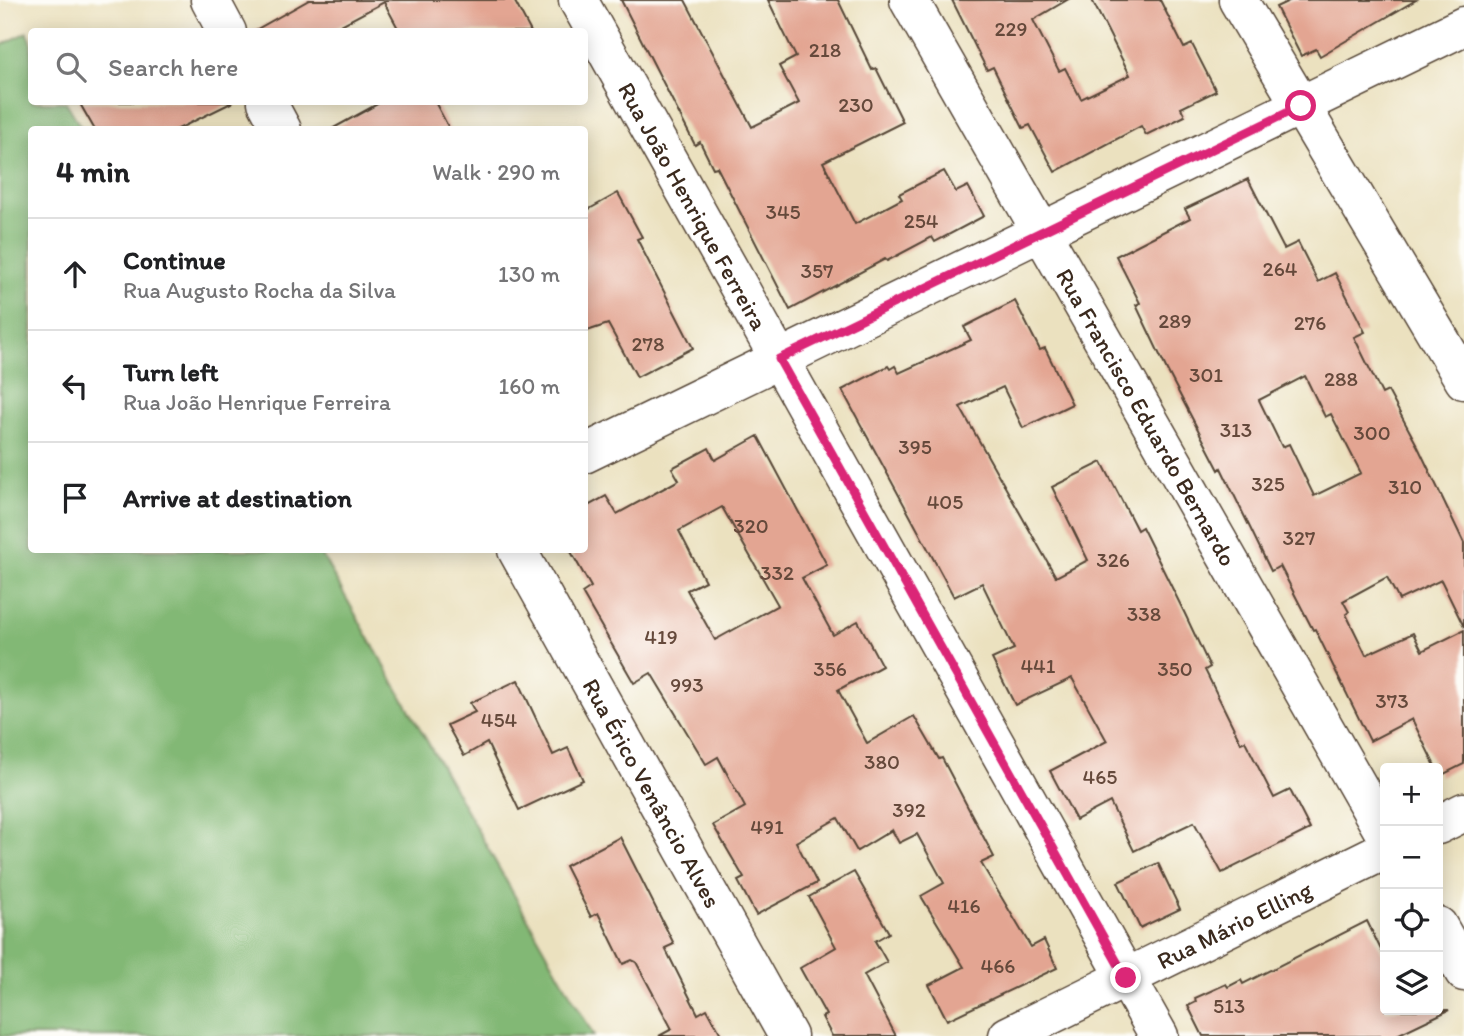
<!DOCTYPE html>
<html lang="en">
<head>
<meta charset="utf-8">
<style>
  body { margin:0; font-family:Itim,sans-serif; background:#f6f6f6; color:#202124 }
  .controls { position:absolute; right:21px; bottom:21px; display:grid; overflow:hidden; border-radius:7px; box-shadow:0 4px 18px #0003 }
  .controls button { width:63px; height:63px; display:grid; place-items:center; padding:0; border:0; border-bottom:2px solid #e0e0e0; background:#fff; color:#202124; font:35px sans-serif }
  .stop { position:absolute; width:21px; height:21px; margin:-16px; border:5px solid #db2777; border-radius:50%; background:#fff }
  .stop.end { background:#db2777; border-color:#fff; box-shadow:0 2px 7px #0008 }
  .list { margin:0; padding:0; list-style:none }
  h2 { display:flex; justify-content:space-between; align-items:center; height:91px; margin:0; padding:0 28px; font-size:30px }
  h2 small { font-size:23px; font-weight:400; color:#757577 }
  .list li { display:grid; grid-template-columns:46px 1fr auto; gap:21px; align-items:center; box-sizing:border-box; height:112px; padding:0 28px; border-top:2px solid #e0e0e0 }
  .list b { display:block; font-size:26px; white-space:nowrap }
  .list p { margin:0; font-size:23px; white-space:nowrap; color:#757577 }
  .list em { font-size:23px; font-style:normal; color:#757577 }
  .icon { flex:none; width:38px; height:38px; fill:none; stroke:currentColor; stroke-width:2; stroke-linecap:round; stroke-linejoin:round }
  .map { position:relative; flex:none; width:1464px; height:1036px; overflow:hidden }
  .search { position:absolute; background:#fff; box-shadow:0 4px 18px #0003; left:28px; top:28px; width:560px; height:77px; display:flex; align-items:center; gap:18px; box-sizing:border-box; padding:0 24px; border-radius:7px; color:#757577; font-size:26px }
  .panel { position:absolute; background:#fff; box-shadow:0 4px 18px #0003; left:28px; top:126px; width:560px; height:427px; border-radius:7px }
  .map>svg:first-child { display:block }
  .forest { fill:#82b874; stroke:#5e7149; stroke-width:2 }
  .building { fill:#e3a592; fill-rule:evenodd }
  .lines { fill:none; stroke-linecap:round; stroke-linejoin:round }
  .minor-casing { stroke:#554536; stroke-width:41 }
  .minor { stroke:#fff; stroke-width:38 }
  .route { stroke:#db2777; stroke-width:9 }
  .labels { text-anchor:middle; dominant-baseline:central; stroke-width:5; stroke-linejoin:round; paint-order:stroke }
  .number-label { font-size:21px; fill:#65493b }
  .street-label { font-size:24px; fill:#3b2a1e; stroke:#fdfcf7 }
</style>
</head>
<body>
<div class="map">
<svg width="1464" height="1036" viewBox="0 0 1464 1036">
  <rect width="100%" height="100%" fill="#fdfcf7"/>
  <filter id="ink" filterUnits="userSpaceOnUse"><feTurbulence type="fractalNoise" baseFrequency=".0143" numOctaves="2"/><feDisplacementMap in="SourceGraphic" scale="14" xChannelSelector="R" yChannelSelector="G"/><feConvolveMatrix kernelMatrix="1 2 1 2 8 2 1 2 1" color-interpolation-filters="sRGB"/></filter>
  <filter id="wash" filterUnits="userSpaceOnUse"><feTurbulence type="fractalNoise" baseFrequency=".00686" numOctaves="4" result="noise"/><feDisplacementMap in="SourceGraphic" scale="28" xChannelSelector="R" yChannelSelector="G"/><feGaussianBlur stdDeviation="1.57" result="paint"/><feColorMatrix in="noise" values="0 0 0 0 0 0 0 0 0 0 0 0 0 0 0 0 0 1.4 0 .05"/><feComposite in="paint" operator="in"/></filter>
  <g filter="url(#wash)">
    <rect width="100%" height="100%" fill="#ebe1bf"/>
    <!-- forest -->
    <path class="forest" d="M27 32 31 40 32 102H66L82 129 32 130V550H319L594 1036H0V51L2 45Z"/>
    <g id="blocks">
      <!-- building -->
      <g class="building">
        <path d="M309 0H514L531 32H400L384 2 328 32H252Z"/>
        <path d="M621 0H685L752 127 799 103 779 66 796 57 768 0H838L872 70 876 68 903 122 823 162 855 224 902 199 899 194 944 171 956 192 968 186 984 216 935 242 932 237 887 261 885 259 790 310 717 167 713 168 700 142 695 145Z"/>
        <path d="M952 0H1067L1033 20 1059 71 1065 68 1081 99 1130 75 1092 0H1160L1184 48 1192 44 1216 91 1181 108 1185 116 1146 135 1141 126 1055 172 1030 125 1023 128 993 67 987 70Z"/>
        <path d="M1291 0H1416L1320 56 1316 49 1301 56 1276 7Z"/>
        <path d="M79 102H233L176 130H95Z"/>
        <path d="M381 102H435L450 130H330Z"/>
        <path d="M1248 179 1284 249 1298 242 1318 282 1335 273 1365 332 1354 337 1382 394 1388 391 1418 447 1464 543V627L1441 580 1399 600 1387 577 1343 601 1349 612 1346 614 1366 655 1413 633 1422 651 1464 630V764L1440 776 1412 719 1370 741 1315 629 1313 630 1280 566 1271 571 1221 468 1219 470 1167 370 1136 305 1140 303 1116 256 1190 218 1185 209ZM1305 376 1325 417 1331 414 1361 473 1314 496 1289 444 1282 447 1259 400Z"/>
        <path d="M618 193 642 237 637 239 693 348 637 377 608 324 584 332V212Z"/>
        <path d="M1015 301 1040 350 1045 348 1072 404 1023 428 1003 387 960 407 1056 577 1088 560 1052 487 1102 462 1137 530 1142 527 1185 614 1210 667 1205 670 1241 743 1245 741 1274 798 1290 790 1310 829 1222 873 1194 822 1134 851 1110 802 1076 820 1050 771 1107 741 1072 678 1015 705 992 659 1014 649 982 583 954 597 842 390 888 366 890 369 895 366 899 373 971 340 964 327Z"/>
        <path d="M758 436 827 565 802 578 833 635 858 621 882 666 838 690 867 743 914 716 939 759 942 758 994 857 981 863 1031 947 1044 940 1057 968 947 1020 929 985 964 967 921 896 944 883 917 834 899 843 892 830 857 851 838 818 796 842 817 883 756 915 738 881 744 878 713 825 745 807 718 757 706 764 651 673 634 683 582 593 591 587 570 550H584V508L606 496 617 514 679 480 672 468 709 448 715 460ZM722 507 778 605 715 640 687 590 705 581 679 531Z"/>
        <path d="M518 680 553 755 568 748 583 780 519 810 487 743 464 756 447 725 475 712 470 703Z"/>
        <path d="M620 837 674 944 665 948 698 1014 707 1009 722 1036H659L672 1029 636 962 632 960 623 964 598 913 591 917 565 866Z"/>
        <path d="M1158 863 1180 909 1140 928 1118 882Z"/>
        <path d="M854 872 889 933 875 941 887 962 864 975 896 1036H832L822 1017 826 1015 800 968 836 947 809 897Z"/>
        <path d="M1367 921 1385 958V1010H1449L1395 1036H1203L1188 1006 1196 1002 1195 998 1226 984 1228 987 1241 980 1243 984Z"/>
      </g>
    </g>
  </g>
  <g filter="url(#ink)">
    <use href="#blocks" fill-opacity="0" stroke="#554536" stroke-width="2"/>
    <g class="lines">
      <!-- minor casing -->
      <g class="minor-casing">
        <g id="minor">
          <path d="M210 0 227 32"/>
          <path id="s1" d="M578 0 1159 1036"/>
          <path id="s2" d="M909 0 1385 834"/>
          <path d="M1238 0 1464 380"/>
          <path d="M267 102 282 130"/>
          <path d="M584 454 1464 26"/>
          <path id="s3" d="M517 550 788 1036"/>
          <path d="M1438 825 1464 812"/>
          <path d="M1438 926 1464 972"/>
          <path id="s4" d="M1008 1036 1385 850"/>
        </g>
      </g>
      <!-- minor -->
      <use href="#minor" class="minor"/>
    </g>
  </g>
  <g class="lines" filter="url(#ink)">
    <!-- route -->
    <path class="route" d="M1126 978 779 359 1301 106"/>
  </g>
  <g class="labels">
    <!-- number labels -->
    <g class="number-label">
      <text x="1011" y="28">229</text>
      <text x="825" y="49">218</text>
      <text x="856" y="104">230</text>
      <text x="783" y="211">345</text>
      <text x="921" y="220">254</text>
      <text x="1280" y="268">264</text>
      <text x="817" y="270">357</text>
      <text x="1175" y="320">289</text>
      <text x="1310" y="322">276</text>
      <text x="648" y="343">278</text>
      <text x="1206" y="374">301</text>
      <text x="1341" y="378">288</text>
      <text x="1236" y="429">313</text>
      <text x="1372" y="432">300</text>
      <text x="915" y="446">395</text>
      <text x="1268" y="483">325</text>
      <text x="1405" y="486">310</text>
      <text x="945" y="501">405</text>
      <text x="751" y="525">320</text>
      <text x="1299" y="537">327</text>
      <text x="1113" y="559">326</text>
      <text x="777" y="572">332</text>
      <text x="1144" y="613">338</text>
      <text x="661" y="636">419</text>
      <text x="1038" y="665">441</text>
      <text x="830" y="668">356</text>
      <text x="1175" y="668">350</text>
      <text x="687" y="684">993</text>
      <text x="1392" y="700">373</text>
      <text x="499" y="719">454</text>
      <text x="882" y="761">380</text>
      <text x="1100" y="776">465</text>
      <text x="909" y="809">392</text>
      <text x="767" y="826">491</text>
      <text x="964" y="905">416</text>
      <text x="998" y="965">466</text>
      <text x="1229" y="1005">513</text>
    </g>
    <!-- street labels -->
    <g class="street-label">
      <text stroke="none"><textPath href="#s1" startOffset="236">Rua João Henrique Ferreira</textPath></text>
      <text stroke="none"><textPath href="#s2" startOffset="480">Rua Francisco Eduardo Bernardo</textPath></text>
      <text stroke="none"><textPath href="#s3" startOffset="278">Rua Érico Venâncio Alves</textPath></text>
      <text stroke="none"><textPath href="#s4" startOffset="252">Rua Mário Elling</textPath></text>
    </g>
  </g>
</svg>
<div class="controls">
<button>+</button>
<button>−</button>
<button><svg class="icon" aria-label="locate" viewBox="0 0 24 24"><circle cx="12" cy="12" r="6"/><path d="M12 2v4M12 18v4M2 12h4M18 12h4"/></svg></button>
<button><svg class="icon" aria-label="layers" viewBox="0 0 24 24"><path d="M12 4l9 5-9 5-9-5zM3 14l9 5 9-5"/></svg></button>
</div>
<div class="stop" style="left:1301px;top:106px"></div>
<div class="stop end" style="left:1126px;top:978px"></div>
<div class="search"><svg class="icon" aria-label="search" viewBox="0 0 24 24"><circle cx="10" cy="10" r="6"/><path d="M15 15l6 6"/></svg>Search here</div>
<section class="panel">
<h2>4 min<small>Walk · 290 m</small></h2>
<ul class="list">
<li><svg class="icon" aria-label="ahead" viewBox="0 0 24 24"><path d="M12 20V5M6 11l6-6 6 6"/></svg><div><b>Continue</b><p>Rua Augusto Rocha da Silva</p></div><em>130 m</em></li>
<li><svg class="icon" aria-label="left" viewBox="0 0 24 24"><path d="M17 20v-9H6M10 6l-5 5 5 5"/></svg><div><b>Turn left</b><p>Rua João Henrique Ferreira</p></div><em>160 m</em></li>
<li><svg class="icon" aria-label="arrive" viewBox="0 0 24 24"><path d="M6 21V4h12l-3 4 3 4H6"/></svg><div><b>Arrive at destination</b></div></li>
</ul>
</section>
</div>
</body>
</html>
